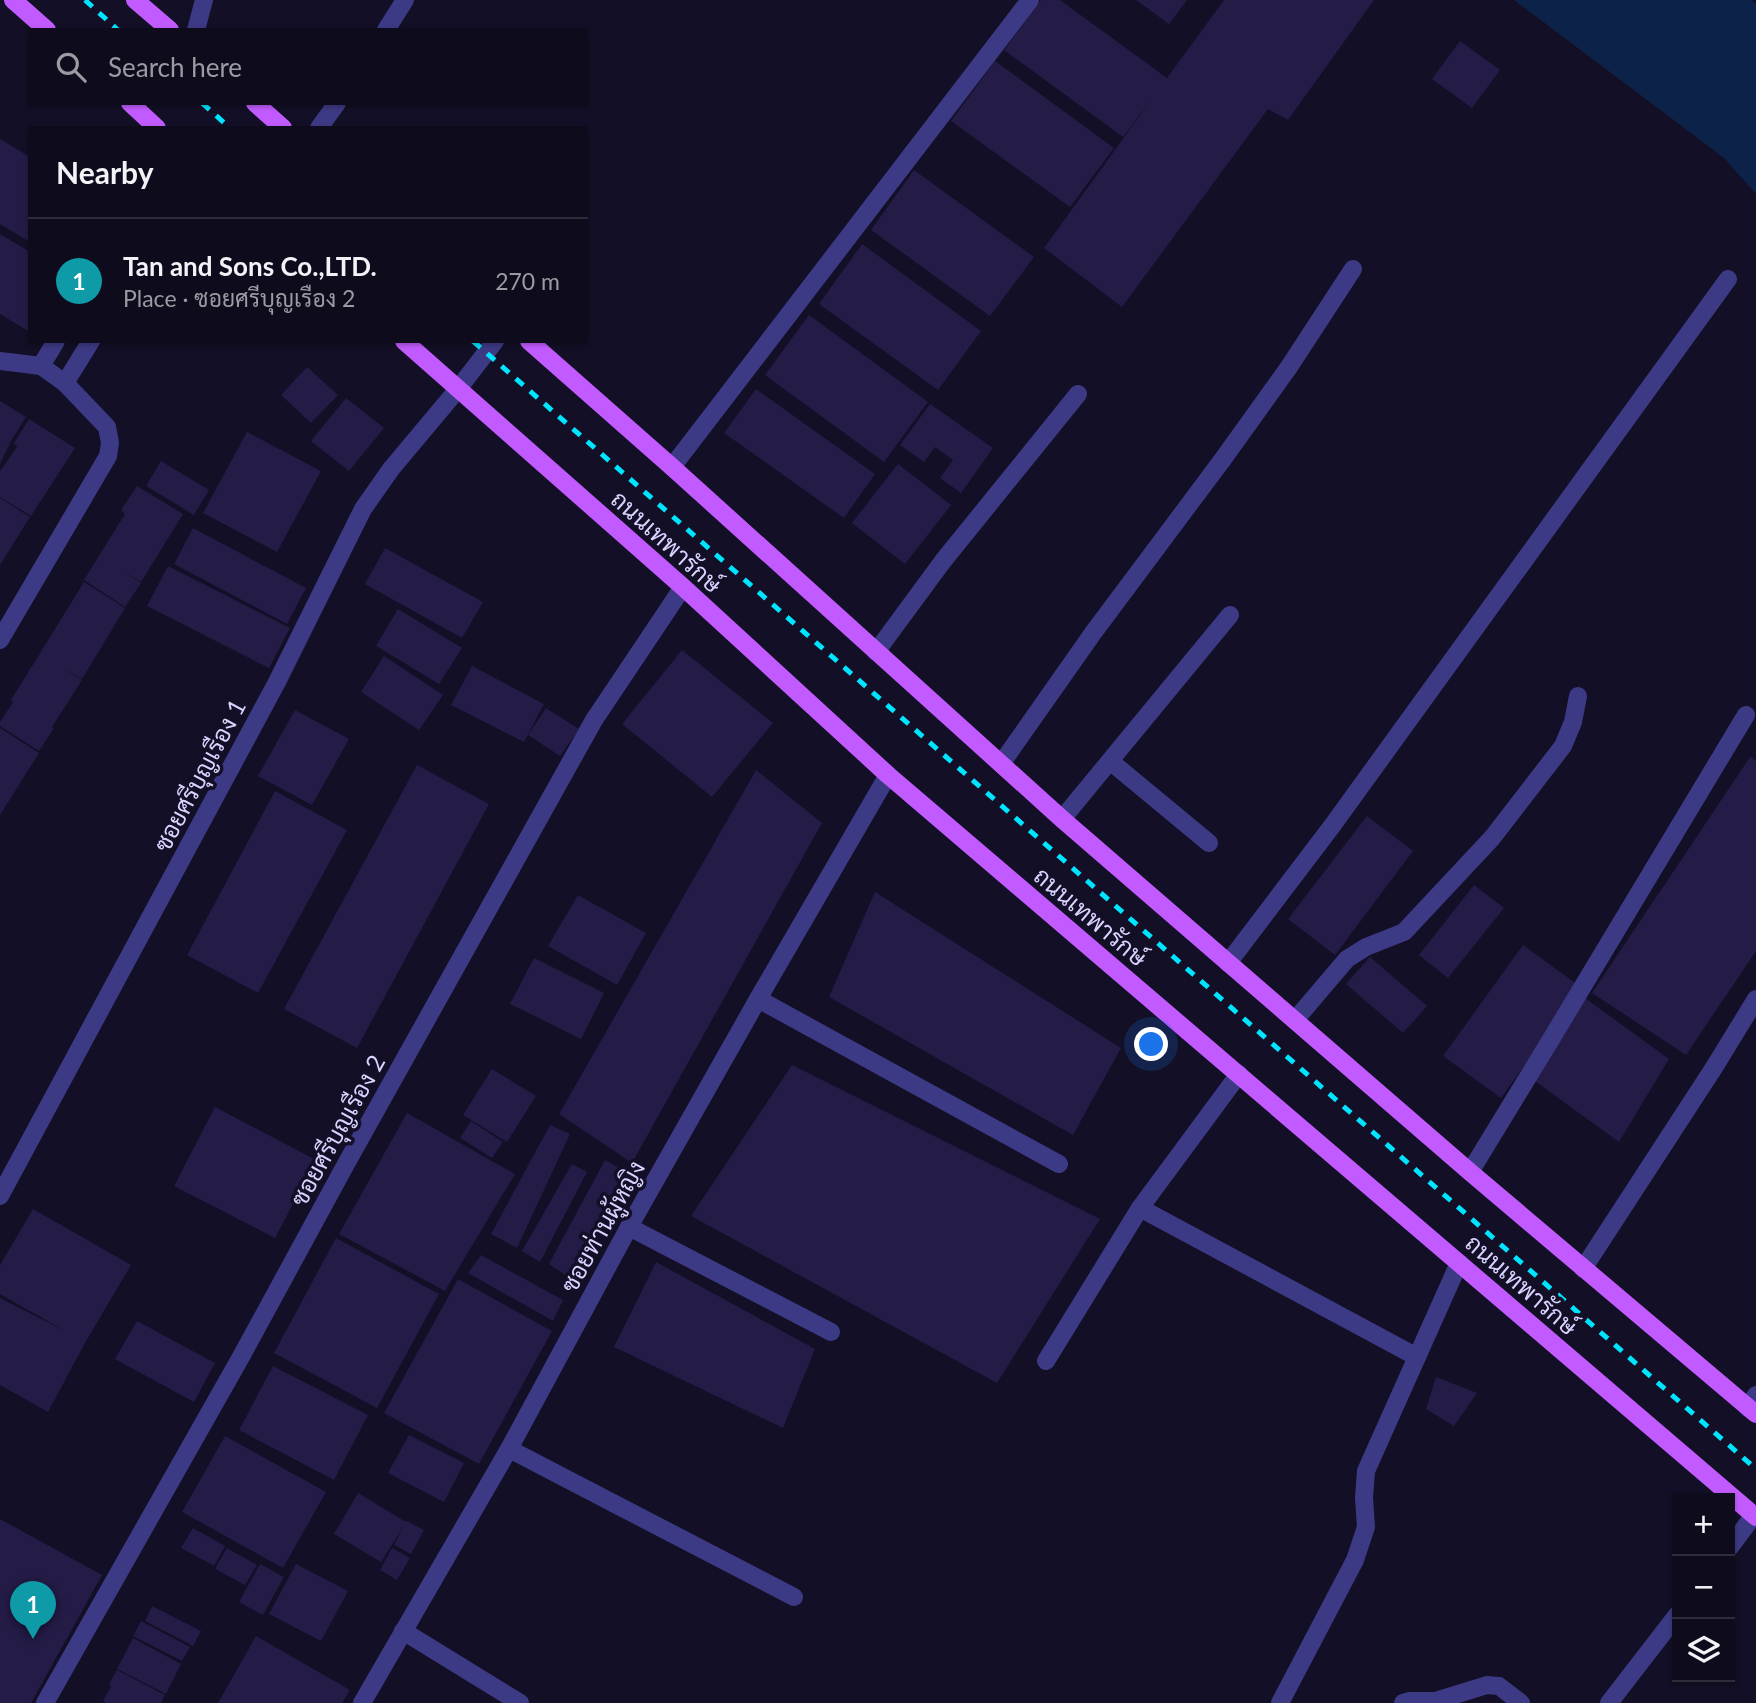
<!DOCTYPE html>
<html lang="en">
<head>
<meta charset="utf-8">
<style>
  body { margin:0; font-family:Lato,Sarabun,sans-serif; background:#171425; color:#f1f3f6 }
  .controls { position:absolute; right:21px; bottom:21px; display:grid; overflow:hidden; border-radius:0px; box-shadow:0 2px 5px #0004 }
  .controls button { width:63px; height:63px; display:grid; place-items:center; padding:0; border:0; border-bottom:2px solid #2e2b3b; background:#0e0b1c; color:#f1f3f6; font:35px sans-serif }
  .you { position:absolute; left:1152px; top:1045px; width:24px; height:24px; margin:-18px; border:5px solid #fff; border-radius:50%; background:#1a73e8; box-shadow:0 0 0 10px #1a73e833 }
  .badge { display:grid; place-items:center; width:46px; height:46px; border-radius:50%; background:#00e5ff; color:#fff; font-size:23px; font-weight:700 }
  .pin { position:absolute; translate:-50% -58px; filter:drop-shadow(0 2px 4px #0008) }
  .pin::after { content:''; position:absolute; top:37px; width:24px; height:21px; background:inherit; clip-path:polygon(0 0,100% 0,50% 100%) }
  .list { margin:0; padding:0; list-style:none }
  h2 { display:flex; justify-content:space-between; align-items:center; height:91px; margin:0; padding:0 28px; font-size:30px }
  h2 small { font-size:23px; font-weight:400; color:#9b9ba3 }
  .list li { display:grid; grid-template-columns:46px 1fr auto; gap:21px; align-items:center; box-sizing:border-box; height:126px; padding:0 28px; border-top:2px solid #2e2b3b }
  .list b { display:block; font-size:26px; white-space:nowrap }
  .list p { margin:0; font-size:23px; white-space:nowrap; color:#9b9ba3 }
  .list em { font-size:23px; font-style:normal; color:#9b9ba3 }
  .icon { flex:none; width:38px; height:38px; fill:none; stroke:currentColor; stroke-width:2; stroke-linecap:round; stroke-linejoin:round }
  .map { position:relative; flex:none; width:1756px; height:1703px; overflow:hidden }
  .search { position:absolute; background:#0e0b1c; box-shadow:0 2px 5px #0004; left:28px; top:28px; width:560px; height:77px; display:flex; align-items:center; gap:18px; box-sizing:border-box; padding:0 24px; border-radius:0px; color:#9b9ba3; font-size:26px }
  .panel { position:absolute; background:#0e0b1c; box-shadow:0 2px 5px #0004; left:28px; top:126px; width:560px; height:217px; border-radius:0px }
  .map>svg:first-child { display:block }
  .water { fill:#0c2248 }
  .building { fill:#241b47 }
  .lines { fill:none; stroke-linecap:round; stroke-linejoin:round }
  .service { stroke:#3d3a85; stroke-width:18 }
  .minor { stroke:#3d3a85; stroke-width:18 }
  .primary { stroke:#c25bff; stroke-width:18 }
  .rail { stroke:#00e5ff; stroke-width:5; stroke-dasharray:10 9; stroke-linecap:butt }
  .labels { text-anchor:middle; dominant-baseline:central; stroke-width:7; stroke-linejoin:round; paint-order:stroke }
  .street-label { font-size:24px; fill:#d9d4ff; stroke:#130f26 }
</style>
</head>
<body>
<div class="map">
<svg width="1756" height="1703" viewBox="0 0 1756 1703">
  <rect width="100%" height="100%" fill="#130f26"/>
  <!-- water -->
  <path class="water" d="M1514 0H1752L1756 4V194L1724 158Z"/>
  <!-- building -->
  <g class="building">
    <path d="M1041 0H1060L1167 78 1224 0H1374L1288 120 1268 109 1122 307 1044 248 1151 100 1123 137 1004 50Z"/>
    <path d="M1136 0H1187L1169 24Z"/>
    <path d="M1460 41 1500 70 1472 108 1432 79Z"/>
    <path d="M995 61 1114 148 1070 207 951 121Z"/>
    <path d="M0 139 30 157V242L0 224Z"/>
    <path d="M914 170 1034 257 990 316 871 230Z"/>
    <path d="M0 234 30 252V332L0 314Z"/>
    <path d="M862 244 981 331 938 390 819 304Z"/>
    <path d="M809 315 928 402 884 462 765 375Z"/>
    <path d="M307 367 338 395 311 423 281 395Z"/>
    <path d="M756 389 875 474 844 518 724 433Z"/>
    <path d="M346 398 384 428 349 471 311 441Z"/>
    <path d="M0 401 26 417 11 441 0 464Z"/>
    <path d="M930 404 993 448 961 493 940 478 953 460 935 447 924 462 900 445Z"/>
    <path d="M29 419 75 448 31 516 0 497V471L17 447 14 443Z"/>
    <path d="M247 432 321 471 277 552 203 513Z"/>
    <path d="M161 461 209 490 194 515 146 486Z"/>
    <path d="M898 464 951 505 905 564 852 523Z"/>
    <path d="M137 486 183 514 141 582 124 572 141 583 125 607 84 580 125 514 121 510Z"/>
    <path d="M0 498 30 517 0 565Z"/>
    <path d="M193 528 306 588 287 624 174 564Z"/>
    <path d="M385 548 483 602 462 638 365 584Z"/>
    <path d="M168 566 290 628 269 668 147 606Z"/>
    <path d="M84 582 125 608 82 679 63 668 82 680 52 727 54 728 39 751 0 726V722L13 702 11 700Z"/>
    <path d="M398 609 462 648 439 684 376 646Z"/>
    <path d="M682 650 773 723 712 797 622 724Z"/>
    <path d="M384 656 443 695 419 730 361 692Z"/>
    <path d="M472 666 544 704 524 742 451 705Z"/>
    <path d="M546 708 579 729 560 756 528 735Z"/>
    <path d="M295 710 349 739 312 805 258 776Z"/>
    <path d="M0 728 39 753 0 815Z"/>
    <path d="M1750 757 1756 761V951L1686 1055 1592 993Z"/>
    <path d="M417 765 489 804 357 1048 284 1009Z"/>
    <path d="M756 770 822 823 632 1163 559 1114Z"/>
    <path d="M275 791 347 830 258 993 187 955Z"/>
    <path d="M1367 816 1413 851 1335 955 1288 919Z"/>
    <path d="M1474 885 1504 908 1448 978 1419 955Z"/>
    <path d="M875 892 1121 1048 1073 1135 829 997Z"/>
    <path d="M578 895 646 933 617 985 548 946Z"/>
    <path d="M1523 945 1581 987 1501 1098 1443 1056Z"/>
    <path d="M1370 957 1427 1006 1403 1033 1346 984Z"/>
    <path d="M534 958 604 993 581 1039 510 1004Z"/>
    <path d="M1585 998 1669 1059 1619 1142 1532 1079Z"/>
    <path d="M792 1065 1100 1219 997 1383 691 1216Z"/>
    <path d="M492 1069 536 1096 507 1142 463 1115Z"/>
    <path d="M215 1107 316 1160 275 1238 174 1186Z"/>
    <path d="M407 1113 515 1174 445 1291 339 1234Z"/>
    <path d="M471 1121 503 1142 492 1158 460 1138Z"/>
    <path d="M550 1125 570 1134 517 1248 491 1234Z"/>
    <path d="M605 1160 624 1171 570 1278 549 1264Z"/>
    <path d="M572 1164 587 1172 540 1262 522 1251Z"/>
    <path d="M33 1209 131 1265 85 1343 48 1412 0 1385V1298L65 1331 0 1294V1265Z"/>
    <path d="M336 1238 439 1294 377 1408 274 1353Z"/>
    <path d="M481 1255 563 1300 553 1321 468 1273Z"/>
    <path d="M656 1262 815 1349 783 1428 614 1347Z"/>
    <path d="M458 1279 552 1331 479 1464 384 1413Z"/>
    <path d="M137 1321 215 1363 194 1402 115 1359Z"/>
    <path d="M273 1366 368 1415 334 1480 239 1430Z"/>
    <path d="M1436 1377 1477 1393 1454 1426 1426 1409Z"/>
    <path d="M409 1435 464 1463 444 1502 388 1473Z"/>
    <path d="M225 1436 326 1492 283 1568 182 1512Z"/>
    <path d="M358 1493 406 1522 407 1521 424 1530 411 1554 394 1545 403 1527 381 1562 334 1534Z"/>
    <path d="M0 1519 102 1575 31 1703H0Z"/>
    <path d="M193 1528 225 1546 214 1566 181 1548Z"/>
    <path d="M227 1548 257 1565 245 1585 215 1569Z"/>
    <path d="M392 1548 410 1558 397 1580 380 1570Z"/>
    <path d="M260 1564 284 1577 263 1615 239 1602Z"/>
    <path d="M296 1564 348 1591 321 1641 269 1614Z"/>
    <path d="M152 1606 201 1631 193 1646 145 1621Z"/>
    <path d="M141 1621 190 1647 182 1661 133 1636Z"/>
    <path d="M256 1636 350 1690 342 1703H218Z"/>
    <path d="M133 1638 181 1664 166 1694 117 1669Z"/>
    <path d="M117 1670 165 1695 161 1703H106L103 1701 111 1686 109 1684Z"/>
  </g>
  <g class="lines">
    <!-- service -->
    <g class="service">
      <path d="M196 30 204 0"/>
      <path d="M386 30 405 0"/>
      <path d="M319 128 337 103"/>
      <path d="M1110 761 1209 843"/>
      <path d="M1062 819 1230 615"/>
      <path d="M758 999 1059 1164"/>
      <path d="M1295 1020 1347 959 1366 947 1404 932 1492 838 1563 746 1573 722 1578 696"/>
      <path d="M1470 1172 1550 1041 1746 715"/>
      <path d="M1140 1208 1417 1357"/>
      <path d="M629 1227 831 1332"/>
      <path d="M1583 1269 1715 1066 1756 999"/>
      <path d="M1046 1361 1140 1208 1239 1074"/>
      <path d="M1748 1408 1756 1395"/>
      <path d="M1730 1547 1754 1515"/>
      <path d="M1280 1703 1355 1560 1366 1527 1364 1498 1366 1471 1459 1263"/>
      <path d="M1403 1703 1410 1701H1435L1487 1685 1499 1686 1521 1703"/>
      <path d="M1609 1703 1677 1615"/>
    </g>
    <!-- minor -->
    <g class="minor">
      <path d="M0 361 41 366 65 383 107 427 110 443 108 456 0 640"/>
      <path d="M41 366 56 341"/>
      <path d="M65 383 91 341"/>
      <path d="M672 467 1030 0"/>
      <path d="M876 652 943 561 1078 394"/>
      <path d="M1001 764 1093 633 1223 459 1289 367 1353 269"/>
      <path d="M1228 963 1332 826 1728 279"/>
      <path d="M0 1196 277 682 363 509 391 469 458 389 495 341"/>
      <path d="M509 1449 794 1597"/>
      <path d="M403 1631 520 1703"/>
      <path d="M45 1703 242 1355 346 1164 594 720 683 587"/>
      <path d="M362 1703 509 1449 629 1227 758 999 888 775"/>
    </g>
    <!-- primary -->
    <g class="primary">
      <path d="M13 0 47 30"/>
      <path d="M135 0 170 30"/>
      <path d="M130 103 157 128"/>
      <path d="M255 103 283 128"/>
      <path d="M404 341 683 587 888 775 1756 1517"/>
      <path d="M529 341 672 467 1062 819 1470 1172 1756 1414"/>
    </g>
    <!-- rail -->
    <g class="rail">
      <path d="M85 0 118 30"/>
      <path d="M202 103 230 128"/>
      <path d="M473 341 1756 1469"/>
    </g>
  </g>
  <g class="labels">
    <!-- street labels -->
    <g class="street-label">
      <text transform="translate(667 541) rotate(42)">ถนนเทพารักษ์</text>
      <text transform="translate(199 775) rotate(-62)">ซอยศรีบุญเรือง 1</text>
      <text transform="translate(1091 916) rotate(40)">ถนนเทพารักษ์</text>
      <text transform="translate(337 1130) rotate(-61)">ซอยศรีบุญเรือง 2</text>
      <text transform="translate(602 1226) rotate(-61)">ซอยท่านผู้หญิง</text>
      <text transform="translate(1522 1284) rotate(41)">ถนนเทพารักษ์</text>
    </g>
  </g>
</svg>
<div class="controls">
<button>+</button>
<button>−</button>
<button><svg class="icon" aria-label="layers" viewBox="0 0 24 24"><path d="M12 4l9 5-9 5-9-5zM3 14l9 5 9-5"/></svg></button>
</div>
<div class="you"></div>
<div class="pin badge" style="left:33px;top:1639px;background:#0f9aa8">1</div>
<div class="search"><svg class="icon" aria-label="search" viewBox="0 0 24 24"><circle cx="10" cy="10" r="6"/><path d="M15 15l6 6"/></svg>Search here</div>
<section class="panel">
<h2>Nearby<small></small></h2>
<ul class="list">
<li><span class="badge" style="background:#0f9aa8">1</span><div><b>Tan and Sons Co.,LTD.</b><p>Place · ซอยศรีบุญเรือง 2</p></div><em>270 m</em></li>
</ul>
</section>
</div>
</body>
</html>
